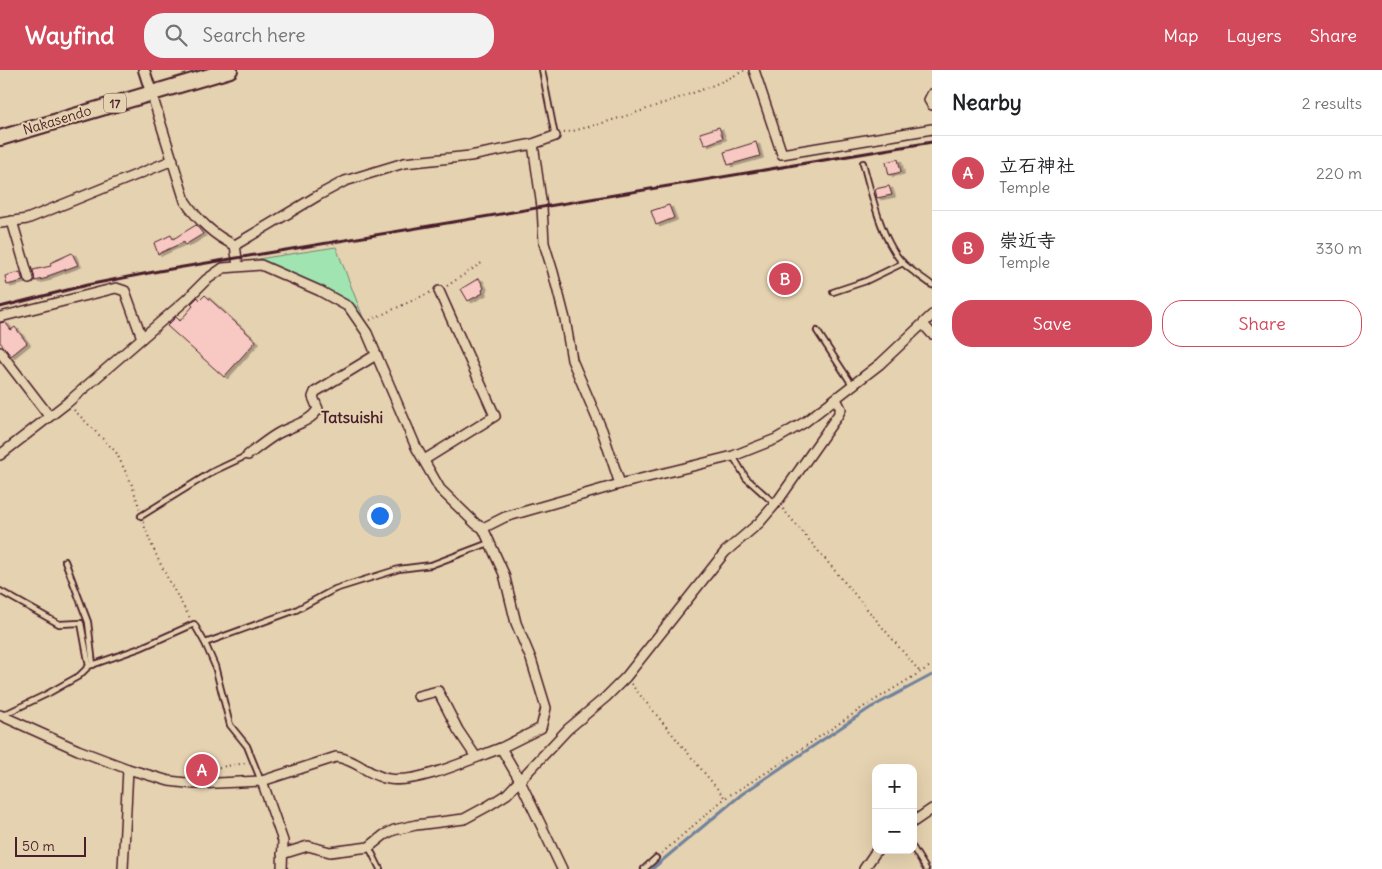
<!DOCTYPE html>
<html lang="en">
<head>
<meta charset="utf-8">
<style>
  body { margin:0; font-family:Delius,"Klee One",sans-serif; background:#f2f2f2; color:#202124 }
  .controls { position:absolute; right:15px; bottom:15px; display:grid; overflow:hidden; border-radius:10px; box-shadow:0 5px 20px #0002 }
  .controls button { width:45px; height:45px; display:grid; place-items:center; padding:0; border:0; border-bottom:1px solid #e0e0e0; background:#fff; color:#202124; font:25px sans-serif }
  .scale { position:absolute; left:15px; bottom:12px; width:71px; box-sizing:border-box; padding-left:5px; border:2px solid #4a1f2b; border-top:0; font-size:14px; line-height:18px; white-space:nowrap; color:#4a1f2b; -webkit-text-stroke:4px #e5d2b0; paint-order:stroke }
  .you { position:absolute; left:379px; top:445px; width:18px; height:18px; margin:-12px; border:4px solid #fff; border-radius:50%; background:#1a73e8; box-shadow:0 0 0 8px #1a73e833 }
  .badge { display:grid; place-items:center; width:32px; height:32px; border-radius:50%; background:#d1495b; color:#fff; font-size:16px; font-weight:700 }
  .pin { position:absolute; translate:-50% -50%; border:2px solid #fff; box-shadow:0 1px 5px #0006 }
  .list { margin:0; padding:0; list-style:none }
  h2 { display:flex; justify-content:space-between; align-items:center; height:65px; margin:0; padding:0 20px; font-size:21px }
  h2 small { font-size:16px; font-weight:400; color:#757577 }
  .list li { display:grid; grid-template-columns:32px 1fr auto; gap:15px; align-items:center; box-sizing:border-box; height:75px; padding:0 20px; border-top:1px solid #e0e0e0 }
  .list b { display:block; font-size:19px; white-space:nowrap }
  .list p { margin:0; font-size:16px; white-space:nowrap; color:#757577 }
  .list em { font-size:16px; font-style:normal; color:#757577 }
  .actions { display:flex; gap:10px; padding:15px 20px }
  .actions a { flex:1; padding:11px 0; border:1px solid #d1495b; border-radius:20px; text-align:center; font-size:18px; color:#d1495b }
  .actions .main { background:#d1495b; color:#fff }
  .icon { flex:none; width:28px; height:28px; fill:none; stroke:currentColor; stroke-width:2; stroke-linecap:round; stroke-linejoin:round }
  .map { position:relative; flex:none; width:932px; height:799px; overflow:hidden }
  header { display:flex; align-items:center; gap:30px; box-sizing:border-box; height:70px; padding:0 25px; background:#d1495b; color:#fff }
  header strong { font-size:24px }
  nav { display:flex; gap:28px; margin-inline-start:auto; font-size:18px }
  .search { width:350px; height:45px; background:#f2f2f2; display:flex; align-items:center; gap:12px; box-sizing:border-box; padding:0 18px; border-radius:20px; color:#757577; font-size:19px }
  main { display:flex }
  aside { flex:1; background:#fff }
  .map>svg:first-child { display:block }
  .green { fill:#a0e5b1; stroke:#75826e }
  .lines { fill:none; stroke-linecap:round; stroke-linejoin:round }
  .stream { stroke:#70829c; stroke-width:3 }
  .building { fill:#f8c8c3; stroke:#4a1f2b; filter:url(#shadow) }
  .service-casing { stroke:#4a1f2b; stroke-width:8 }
  .minor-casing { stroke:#4a1f2b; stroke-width:12 }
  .tertiary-casing { stroke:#4a1f2b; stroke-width:14 }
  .trunk-casing { stroke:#4a1f2b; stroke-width:18 }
  .path { stroke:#4a1f2b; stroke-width:2; stroke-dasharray:1 4; stroke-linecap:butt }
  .service { stroke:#e5d2b0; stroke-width:4.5 }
  .minor { stroke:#e5d2b0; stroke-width:9 }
  .tertiary { stroke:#e5d2b0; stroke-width:10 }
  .trunk { stroke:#e5d2b0; stroke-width:14 }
  .rail { stroke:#4a1f2b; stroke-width:3 }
  .labels { text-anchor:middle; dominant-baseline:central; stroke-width:4; stroke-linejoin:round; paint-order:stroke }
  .shield { fill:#e5d2b0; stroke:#785553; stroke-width:1 }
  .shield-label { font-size:12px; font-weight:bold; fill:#4a1f2b }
  .street-label { font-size:14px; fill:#4a1f2b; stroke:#e5d2b0 }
  .quarter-label { font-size:16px; font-weight:bold; fill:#4a1f2b; stroke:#e5d2b0 }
</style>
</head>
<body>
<header>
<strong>Wayfind</strong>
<div class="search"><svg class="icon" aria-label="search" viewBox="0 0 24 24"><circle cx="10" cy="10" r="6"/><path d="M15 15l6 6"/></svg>Search here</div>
<nav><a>Map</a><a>Layers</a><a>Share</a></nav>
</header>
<main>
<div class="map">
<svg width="932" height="799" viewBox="0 0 932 799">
  <defs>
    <filter id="shadow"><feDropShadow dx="3.5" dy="2" stdDeviation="0" flood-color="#0004"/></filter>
  </defs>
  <rect width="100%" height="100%" fill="#e5d2b0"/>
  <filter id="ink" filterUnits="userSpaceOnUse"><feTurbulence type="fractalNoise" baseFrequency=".02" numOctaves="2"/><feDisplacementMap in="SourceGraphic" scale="10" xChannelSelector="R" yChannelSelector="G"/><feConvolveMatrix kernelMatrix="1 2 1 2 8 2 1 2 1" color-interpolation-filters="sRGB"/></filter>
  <g filter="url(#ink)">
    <!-- green -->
    <path class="green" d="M336 177 364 250 348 233 339 226 259 192 258 189Z"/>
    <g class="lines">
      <!-- stream -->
      <path class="stream" d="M652 799 742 724 870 638 932 605"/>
    </g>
    <!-- building -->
    <g class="building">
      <path d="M719 57 723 68 705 75 700 63Z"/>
      <path d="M756 72 760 86 728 95 724 82Z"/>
      <path d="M898 89 901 102 889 105 886 92Z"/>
      <path d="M889 116 892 125 877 128 875 119Z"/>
      <path d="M669 135 674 148 656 155 651 141Z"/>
      <path d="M196 155 203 164 185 175 184 172 158 184 154 173 171 165 173 169Z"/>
      <path d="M72 183 78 195 48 206V208L35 211 33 200 51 196 50 193Z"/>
      <path d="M789 195 799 212 781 223 771 206Z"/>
      <path d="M20 202 23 211 7 215 5 206Z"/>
      <path d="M479 208 484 218 482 220 483 223 468 231 461 219Z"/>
      <path d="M205 225 256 271 224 307 167 256 176 247 180 251 193 236 191 234 198 227 200 230Z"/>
      <path d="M5 252 11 260 15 257 27 273 11 286 0 272V253Z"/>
      <path d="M211 694 212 704 193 705 192 696Z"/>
    </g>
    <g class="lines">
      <!-- service casing -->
      <g class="service-casing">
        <g id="service">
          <path d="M542 0 555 66"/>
          <path d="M863 93C871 122 882 173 904 194 913 202 923 208 932 215"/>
          <path d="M833 222 866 211 903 193"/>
          <path d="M817 261 853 316"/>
          <path d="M733 386 746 408 775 434"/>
          <path d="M141 446 212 402 248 385"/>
          <path d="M65 491 88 552 93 595"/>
          <path d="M0 521 59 554 81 553 89 596"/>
          <path d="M205 573 296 540 335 519 399 499 431 495 489 473"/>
          <path d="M3 645 47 624 79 606 89 596 140 578 194 554 205 573 215 596 230 655 247 676 261 711"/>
          <path d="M369 777 380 799"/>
          <path d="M913 778 926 799"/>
          <path d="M644 799 656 788"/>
        </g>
      </g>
      <!-- minor casing -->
      <g class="minor-casing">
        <g id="minor">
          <path d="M754 0 782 84 932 59"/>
          <path d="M151 22 185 131C197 149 215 167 235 175"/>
          <path d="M932 24 929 30 932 35"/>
          <path d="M533 74 542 137 544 173 553 202 565 249 572 290 602 360 620 414"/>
          <path d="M12 151 29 209"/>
          <path d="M1 153 27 149 173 90"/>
          <path d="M235 175 319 125 345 111 404 93 470 86 533 74 555 66"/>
          <path d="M235 175 238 196"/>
          <path d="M0 247 116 218 125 221 142 268"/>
          <path d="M923 254 932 264"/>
          <path d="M0 282 49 346"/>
          <path d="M0 385 67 333 186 230 206 210 223 198 261 195 320 221 349 237 367 263 416 377 440 419 476 454 483 458"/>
          <path d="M248 385C257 378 267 370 277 364 290 356 310 353 318 339L313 327 315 322 376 285"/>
          <path d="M424 390 495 346 439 221"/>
          <path d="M418 626 438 621 458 660 476 687"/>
          <path d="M0 645 78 680 128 699 169 711 195 714 262 711 336 687C356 689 369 706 389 709 418 714 473 688 501 678"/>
          <path d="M262 711 283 771 282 799"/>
          <path d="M913 752 932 739"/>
          <path d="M282 784 308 776 330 782 369 777 384 765 394 760 416 755 464 749 488 736 507 724 568 659 606 627 626 607 725 482 759 453 777 432 838 345 841 339 836 329"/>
          <path d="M123 799 128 699"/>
          <path d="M562 799 519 709 501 678 541 658 546 638 531 589 516 553 504 504 483 458 505 447 620 414 733 386 776 369 805 352 880 294 932 245"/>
          <path d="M864 799 877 780"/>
        </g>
      </g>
      <!-- tertiary casing -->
      <g class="tertiary-casing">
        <path id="tertiary" d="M144 0 151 22"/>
      </g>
      <!-- trunk casing -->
      <g class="trunk-casing">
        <path id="trunk" d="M0 68 230 0"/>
      </g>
      <!-- path -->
      <g class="path">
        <path d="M564 63C599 55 633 44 667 32 693 23 720 14 745 0"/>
        <path d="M447 216 483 192"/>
        <path d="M370 250 431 222"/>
        <path d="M74 340 116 382 132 415 140 440"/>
        <path d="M783 439 920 602"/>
        <path d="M143 452C155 487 172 517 190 548"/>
        <path d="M631 614 725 728"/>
        <path d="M214 698 246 693"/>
        <path d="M662 783 725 728 769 701 862 638 932 595"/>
      </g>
      <!-- service -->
      <use href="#service" class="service"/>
      <!-- minor -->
      <use href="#minor" class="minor"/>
      <!-- tertiary -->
      <use href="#tertiary" class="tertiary"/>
      <!-- trunk -->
      <use href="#trunk" class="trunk"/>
      <!-- rail -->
      <path class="rail" d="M0 237 87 215 159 201 932 72"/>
    </g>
  </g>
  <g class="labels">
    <!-- shield labels -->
    <rect class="shield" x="104" y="23.5" width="22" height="19" rx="4"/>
    <g class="shield-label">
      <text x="115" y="33">17</text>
    </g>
    <!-- street labels -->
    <g class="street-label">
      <text transform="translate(57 50) rotate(-17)">Nakasendo</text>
    </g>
    <!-- quarter labels -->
    <g class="quarter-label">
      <text x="352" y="347">Tatsuishi</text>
    </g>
  </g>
</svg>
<div class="controls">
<button>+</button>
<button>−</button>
</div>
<div class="scale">50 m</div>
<div class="you"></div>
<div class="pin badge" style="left:202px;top:700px">A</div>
<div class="pin badge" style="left:785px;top:209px">B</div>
</div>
<aside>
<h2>Nearby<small>2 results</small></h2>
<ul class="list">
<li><span class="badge">A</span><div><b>立石神社</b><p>Temple</p></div><em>220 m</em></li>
<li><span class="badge">B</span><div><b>崇近寺</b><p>Temple</p></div><em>330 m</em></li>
</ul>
<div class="actions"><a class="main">Save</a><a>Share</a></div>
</aside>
</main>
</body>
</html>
